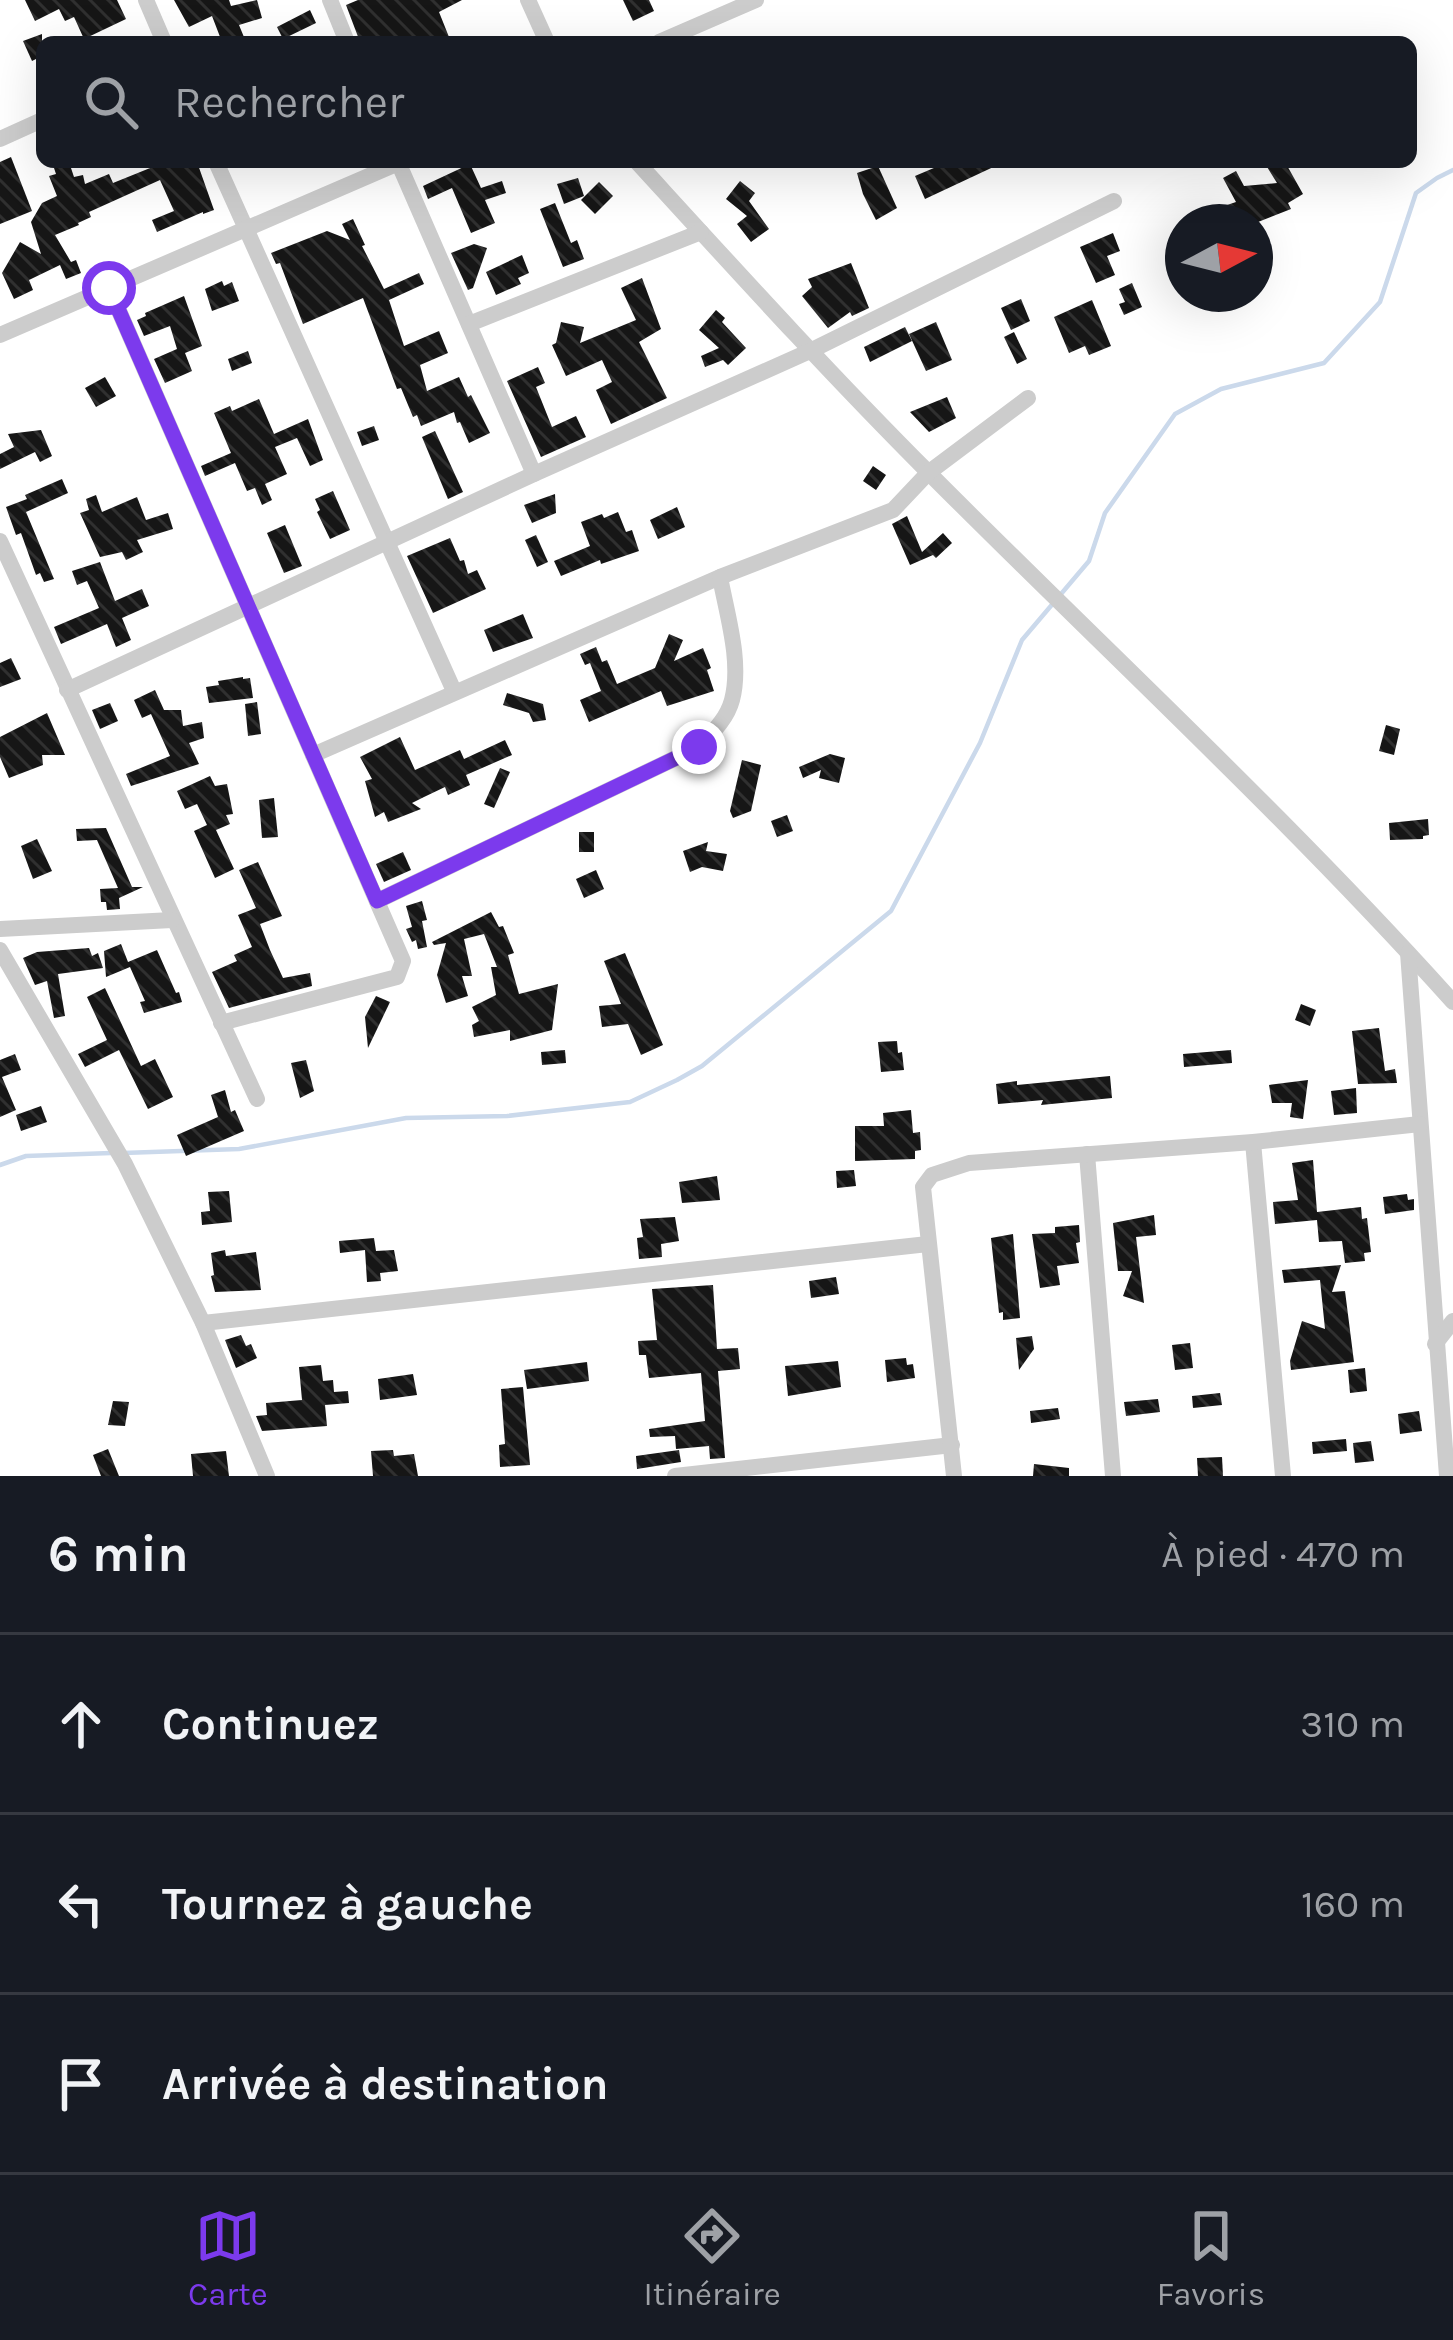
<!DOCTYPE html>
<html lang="fr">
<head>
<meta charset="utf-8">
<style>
  body { margin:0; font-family:Karla,sans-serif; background:#20242c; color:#f1f3f6 }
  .compass { position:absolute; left:1165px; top:204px; width:108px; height:108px; border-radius:50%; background:#171b24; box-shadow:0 12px 48px #0002; rotate:83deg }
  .stop { position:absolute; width:36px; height:36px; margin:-27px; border:9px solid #7c3aed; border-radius:50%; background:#fff }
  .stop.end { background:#7c3aed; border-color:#fff; box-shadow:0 3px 12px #0008 }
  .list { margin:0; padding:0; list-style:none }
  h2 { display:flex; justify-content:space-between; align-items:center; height:156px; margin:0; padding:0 48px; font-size:51px }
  h2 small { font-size:39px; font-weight:400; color:#9ea1a6 }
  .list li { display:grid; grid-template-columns:78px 1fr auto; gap:36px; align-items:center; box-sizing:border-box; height:180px; padding:0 48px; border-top:3px solid #363941 }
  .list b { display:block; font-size:45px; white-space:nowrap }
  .list em { font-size:39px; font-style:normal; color:#9ea1a6 }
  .icon { flex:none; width:66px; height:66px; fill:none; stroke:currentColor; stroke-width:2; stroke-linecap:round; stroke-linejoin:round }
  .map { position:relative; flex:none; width:1453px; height:1476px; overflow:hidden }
  .search { position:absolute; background:#171b24; box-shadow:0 12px 48px #0002; left:36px; right:36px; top:36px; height:132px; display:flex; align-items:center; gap:30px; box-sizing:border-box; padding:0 42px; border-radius:18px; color:#9ea1a6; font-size:45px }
  .sheet { height:696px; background:#171b24 }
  nav { display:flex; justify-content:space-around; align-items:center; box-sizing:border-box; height:168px; border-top:3px solid #363941; background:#171b24; font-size:33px; color:#9ea1a6 }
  nav a { display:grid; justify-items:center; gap:6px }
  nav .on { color:#7c3aed }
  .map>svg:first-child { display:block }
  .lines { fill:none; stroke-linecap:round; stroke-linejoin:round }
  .stream { stroke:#cbd9eb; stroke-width:4.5 }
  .building { fill:url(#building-back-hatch) }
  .minor { stroke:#ccc; stroke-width:16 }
  .route { stroke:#7c3aed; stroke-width:15 }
</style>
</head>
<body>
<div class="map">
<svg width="1453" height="1476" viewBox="0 0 1453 1476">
  <defs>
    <pattern id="building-back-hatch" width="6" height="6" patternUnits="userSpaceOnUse" patternTransform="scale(3)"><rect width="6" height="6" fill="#161616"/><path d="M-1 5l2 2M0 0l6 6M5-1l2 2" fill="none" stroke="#303030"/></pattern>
  </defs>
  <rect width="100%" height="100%" fill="#fff"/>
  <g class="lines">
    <!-- stream -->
    <g class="stream">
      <path d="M123 1153 239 1149 406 1118 507 1116 630 1102 677 1080 702 1066 891 911 980 743 1022 640 1089 561 1105 513 1175 414 1221 389 1324 363 1380 302 1416 193 1437 178 1453 170"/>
      <path d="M0 1165 26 1156 111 1153"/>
    </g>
  </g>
  <!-- building -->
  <g class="building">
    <path d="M25 0H117L126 19 84 39 74 17 65 21 59 9 35 21Z"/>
    <path d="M174 0H229L231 6 257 0 262 18 239 25 246 42H222L212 16 189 27Z"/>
    <path d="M358 0H462L439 12 451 42H360L346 5Z"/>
    <path d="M623 0H649L654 11 633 21Z"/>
    <path d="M310 10 316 23 283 39 277 27Z"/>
    <path d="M42 34V56L32 61 23 41Z"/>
    <path d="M11 157 32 211 0 224V162Z"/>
    <path d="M69 162 74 177 83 175 85 184 109 174 113 183 165 162H197L214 210 203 214V212L157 232 152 220 174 211 160 180 89 212 91 217 78 223 79 225 55 235 71 262 76 260 81 273 66 279 60 265 29 280 33 290 14 299 2 273 20 242 41 254 31 222 42 203 57 196 49 176 56 174 54 168Z"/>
    <path d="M948 162H1004L925 199 915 176Z"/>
    <path d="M1264 162H1285L1303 194 1288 203 1291 209 1258 222H1213L1209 211 1236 202 1223 178 1236 171 1244 186 1277 183Z"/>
    <path d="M470 164 481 188 502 181 506 193 485 200 495 223 471 233 452 188 428 199 423 186Z"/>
    <path d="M878 166 897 208 876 220 863 194 857 173Z"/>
    <path d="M578 178 584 196 564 204 557 184Z"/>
    <path d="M740 181 755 193 749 201 769 229 751 242 737 224 747 216 726 199Z"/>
    <path d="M599 182 613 196 595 214 581 200Z"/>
    <path d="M555 203 571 243 577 240 584 259 563 267 540 209Z"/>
    <path d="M353 219 365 245 362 246 384 289 419 273 424 284 389 300 404 346 439 331 448 353 420 365 427 391 459 377 468 397 471 395 490 433 469 443 460 422 457 423 454 412 421 426 417 415 413 417 401 388 397 389 363 298 303 324 280 263 276 264 271 253 327 231 350 240 342 224Z"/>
    <path d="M1113 233 1120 251 1107 256 1115 275 1096 283 1080 247Z"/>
    <path d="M474 244 487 248 473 288 468 290 451 253Z"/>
    <path d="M522 255 529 273 518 278 521 284 496 295 486 272Z"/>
    <path d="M851 263 869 308 852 316 850 312 828 328 802 296 812 287 808 279Z"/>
    <path d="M642 278 661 329 639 342 667 398 611 424 596 390 612 382 602 360 566 376 552 345 556 343 561 322 584 327 580 343 636 320 621 288Z"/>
    <path d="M222 281 224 286 232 282 239 301 212 311 205 289Z"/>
    <path d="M1132 283 1142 307 1124 315 1119 304 1125 302 1119 289Z"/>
    <path d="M184 296 202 346 185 353 192 371 165 383 154 359 177 349 170 326 144 336 137 320 146 316 145 313Z"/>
    <path d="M1021 299 1030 321 1011 330 1001 308Z"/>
    <path d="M1092 300 1111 346 1089 355 1085 346 1069 353 1054 317Z"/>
    <path d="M716 310 725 318 722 322 746 348 728 365 723 360 705 367 701 356 719 348 699 330Z"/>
    <path d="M936 322 952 360 926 371 909 334Z"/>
    <path d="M905 327 912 341 870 362 864 347Z"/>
    <path d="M1014 332 1027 359 1017 364 1004 337Z"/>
    <path d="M248 351 252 363 232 371 228 359Z"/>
    <path d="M538 367 545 383 536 387 552 427 576 416 586 437 541 457 507 381Z"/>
    <path d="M105 377 116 396 96 407 85 388Z"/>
    <path d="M947 397 956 418 929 432 910 412Z"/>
    <path d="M259 399 274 434 308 419 323 460 310 466 297 438 275 447 287 474 265 484 272 500 262 505 255 488 247 491 235 463 205 476 201 466 231 453 214 413 230 406 232 411Z"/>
    <path d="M374 426 379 440 362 446 357 432Z"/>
    <path d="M41 430 52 456 40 462 35 452 0 469V454L14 447 8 434Z"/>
    <path d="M435 431 463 492 448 499 422 437Z"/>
    <path d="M873 466 886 475 876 490 863 481Z"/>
    <path d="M62 479 68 493 26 512 54 579 44 582 40 573 36 575 21 533 16 535 6 507 27 499 25 495Z"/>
    <path d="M333 491 350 530 330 539 317 512 320 510 315 499Z"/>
    <path d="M555 494 556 513 532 523 524 505Z"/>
    <path d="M96 495 102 512 137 497 146 520 168 513 173 529 137 540 143 552 126 560 122 552 100 557 80 513 89 510 86 499Z"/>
    <path d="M677 507 685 527 658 539 650 520Z"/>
    <path d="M618 512 626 532 632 530 639 551 601 564 600 560 561 576 554 561 590 546 581 522 602 514 604 518Z"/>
    <path d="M907 516 922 552 943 533 952 543 936 558 933 555 910 565 892 524Z"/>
    <path d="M285 525 302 566 284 573 267 533Z"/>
    <path d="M536 535 548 562 537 567 525 540Z"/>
    <path d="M450 538 460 561 464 560 468 574 477 570 486 589 433 613 407 556Z"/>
    <path d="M100 562 115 601 142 589 149 606 122 618 131 640 116 647 107 624 61 644 54 627 99 608 87 581 77 585 72 571Z"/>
    <path d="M523 614 533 638 493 652 484 630Z"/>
    <path d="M669 634 683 640 674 661 703 648 711 668 707 670 714 691 667 706 661 691 589 722 580 700 601 691 590 663 585 665 580 654 596 647 602 662 607 660 617 684 655 668Z"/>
    <path d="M11 658 21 679 0 687V663Z"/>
    <path d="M243 677V679L250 678 253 698 209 703 206 687 219 685 218 681Z"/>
    <path d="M155 690 164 710H181L183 726 202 722 204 738 189 743 199 764 131 786 126 774 170 756 151 714 142 718 134 700Z"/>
    <path d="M507 693 543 704 546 720 533 722 529 713 503 705Z"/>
    <path d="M257 702 261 734 248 736 245 704Z"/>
    <path d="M110 703 118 721 100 729 92 710Z"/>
    <path d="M47 713 65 755H42L43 765 9 778 0 757V737Z"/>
    <path d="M1386 725 1400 729 1394 755 1379 751Z"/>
    <path d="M400 737 415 770 460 750 464 759 505 740 512 755 466 775 470 785 448 795 445 787 424 797 412 803 421 809 388 822 384 812 375 817 365 781 372 779 360 757Z"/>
    <path d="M830 754 845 758 839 783 819 778 821 770 803 778 799 767Z"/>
    <path d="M742 760 761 765 751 811 733 818 730 811Z"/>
    <path d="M500 768 510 772 494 808 484 804Z"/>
    <path d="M210 776 215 786 227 784 233 814 226 815 230 824 216 830 234 869 215 878 194 831 207 825 197 804 185 809 177 791Z"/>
    <path d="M274 798 278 837 262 838 259 800Z"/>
    <path d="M787 815 793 831 777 837 771 821Z"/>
    <path d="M1428 819 1429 835 1423 836V839L1390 840 1389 823Z"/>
    <path d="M106 828 132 887H143L119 898 120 909 107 910 106 902H101L100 889 118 888 97 840 77 841 76 829Z"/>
    <rect x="579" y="832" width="15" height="20"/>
    <path d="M37 839 52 871 33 879 21 846Z"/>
    <path d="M708 842 706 851 727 854 723 871 702 867 690 872 683 851Z"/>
    <path d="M403 852 411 870 384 882 376 864Z"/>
    <path d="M258 862 282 916 260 924 270 950 283 978 310 973 312 986 229 1008 212 972 237 961 234 955 252 947 238 915 256 908 239 870Z"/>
    <path d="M596 870 604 889 584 898 576 879Z"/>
    <path d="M422 901 427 920 422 921 427 947 418 949 416 940 412 942 406 929 412 927 406 906Z"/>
    <path d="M491 912 499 927 503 926 514 953 508 955 519 994 558 984 552 1030 510 1041V1030L474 1037 472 1025 479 1021 472 1007 496 995 491 967H497L484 934 464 939 472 976H462L468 996 446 1003 437 975 446 943 434 945 432 942Z"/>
    <path d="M121 944 128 962 157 950 176 993 179 992 182 1002 144 1013 140 1002 145 1001 130 967 106 977 104 951Z"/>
    <path d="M89 948 92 956 98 953 103 968 58 974 65 1016 54 1018 47 981 35 985 23 958 37 952Z"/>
    <path d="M625 953 663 1045 641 1055 628 1024 602 1027 599 1006 621 1004 604 961Z"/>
    <path d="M105 988 141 1066 155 1059 173 1097 148 1109 119 1050 85 1067 78 1054 107 1040 87 997Z"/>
    <path d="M376 996 390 1002 368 1048 365 1017Z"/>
    <path d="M1301 1004 1316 1010 1310 1026 1295 1020Z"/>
    <path d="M1379 1028 1385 1071 1395 1069 1397 1083 1358 1084 1352 1031Z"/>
    <path d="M897 1041 898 1053 902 1052 904 1070 881 1072 878 1042Z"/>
    <path d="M565 1050 566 1063 542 1065 541 1052Z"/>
    <path d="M1231 1050 1232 1063 1184 1067 1183 1054Z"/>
    <path d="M15 1054 21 1070 2 1077 16 1110 0 1117V1060Z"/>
    <path d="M306 1060 314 1091 300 1098 291 1063Z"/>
    <path d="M1110 1076 1112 1098 1041 1105 1043 1100 998 1104 996 1084 1017 1081V1085Z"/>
    <path d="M1308 1080 1303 1119 1290 1117 1292 1103H1272L1269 1085Z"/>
    <path d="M1356 1088 1357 1113 1334 1115 1331 1091Z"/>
    <path d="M225 1090 231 1112 235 1110 244 1131 186 1156 177 1135 218 1117 211 1095Z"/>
    <path d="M41 1106 47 1122 21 1131 16 1115Z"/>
    <path d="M911 1110 913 1133 920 1132 921 1150 915 1151V1159L855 1161V1126H884L883 1113Z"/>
    <path d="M1313 1160 1317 1212 1361 1207 1362 1219 1367 1218 1371 1252 1364 1253 1365 1261 1345 1263 1342 1241 1319 1242 1317 1220 1275 1224 1273 1202 1298 1200 1292 1163Z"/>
    <path d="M854 1170 856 1186 837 1188 836 1171Z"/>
    <path d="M717 1176 720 1200 682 1203 679 1182Z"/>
    <path d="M229 1191 232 1222 202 1225 201 1212 210 1211 208 1192Z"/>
    <path d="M1407 1194 1408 1200 1414 1199V1210L1385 1214 1383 1197Z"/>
    <path d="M1154 1215 1156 1235 1136 1237 1144 1303 1123 1296 1132 1271H1118L1113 1223Z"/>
    <path d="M675 1217 679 1241 661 1244 662 1257 639 1259 637 1238 643 1237 640 1219Z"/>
    <path d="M1079 1225 1080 1242 1076 1243 1079 1263 1057 1266 1060 1285 1040 1288 1032 1234 1055 1233V1227Z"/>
    <path d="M1013 1234 1020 1318 1003 1320V1312L999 1313 991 1238Z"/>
    <path d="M374 1238 376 1251 394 1250 398 1271 380 1273 381 1281 367 1282 365 1250 340 1253 339 1241Z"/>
    <path d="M225 1250 226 1256 256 1252 261 1290 215 1292 211 1276 214 1275 211 1253Z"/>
    <path d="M1341 1265 1332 1292 1345 1291 1354 1362 1291 1370 1290 1361 1302 1321 1325 1329 1320 1280 1284 1283 1282 1270Z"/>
    <path d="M836 1277 839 1294 811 1298 809 1281Z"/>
    <path d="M713 1285 717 1349 738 1348 740 1369 718 1371 725 1458 710 1459 709 1446 676 1449 675 1436 650 1437 649 1429 705 1421 701 1373 649 1378 646 1355H639L638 1341 657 1340 652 1289Z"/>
    <path d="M241 1335 246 1346 251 1344 257 1358 236 1368 225 1340Z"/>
    <path d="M1032 1336 1034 1349 1019 1370 1016 1338Z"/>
    <path d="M1190 1343 1193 1368 1175 1370 1172 1345Z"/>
    <path d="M906 1358 907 1365 913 1364 915 1378 887 1382 885 1360Z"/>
    <path d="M838 1361 841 1387 788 1396 785 1366Z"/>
    <path d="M587 1362 589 1381 527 1389 524 1370Z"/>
    <path d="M321 1365 323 1381 333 1380 334 1392 348 1391 349 1403 325 1405 327 1426 262 1431 256 1416 267 1415 266 1403 302 1400 299 1367Z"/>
    <path d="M1365 1368 1367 1391 1350 1393 1348 1370Z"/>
    <path d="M413 1374 417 1395 380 1400 378 1379Z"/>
    <path d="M523 1387 530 1465 500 1467 499 1445 505 1444 501 1389Z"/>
    <path d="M1220 1393 1222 1405 1193 1408 1192 1396Z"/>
    <path d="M1158 1399 1160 1412 1126 1416 1124 1402Z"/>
    <path d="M113 1401 129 1402 125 1426 108 1425Z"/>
    <path d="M1058 1408 1060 1419 1031 1423 1030 1411Z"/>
    <path d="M1419 1411 1422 1431 1400 1434 1398 1414Z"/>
    <path d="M1346 1439 1347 1451 1313 1454 1312 1442Z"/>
    <path d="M1371 1441 1374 1461 1355 1463 1353 1443Z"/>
    <path d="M108 1449 119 1476H101L93 1455Z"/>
    <path d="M393 1450 394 1456 414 1454 418 1476H373L371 1451Z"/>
    <path d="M679 1450 681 1462 637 1469 636 1456Z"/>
    <path d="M226 1451 229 1476H193L191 1454Z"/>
    <path d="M1222 1457 1223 1476H1198L1197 1458Z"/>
    <path d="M1034 1464 1069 1468V1476H1033Z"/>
  </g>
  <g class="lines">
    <!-- minor -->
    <g class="minor">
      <path d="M146 0 164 42"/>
      <path d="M330 0 347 42"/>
      <path d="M528 0 547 42"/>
      <path d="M659 42 756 0"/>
      <path d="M0 139 42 120"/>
      <path d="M216 162 454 691"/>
      <path d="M398 162 534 474"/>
      <path d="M637 162C733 267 828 372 929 473 1104 649 1287 817 1453 1002"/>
      <path d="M109 288 403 961 397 977 221 1023"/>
      <path d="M469 324 701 232"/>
      <path d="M0 335 401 162"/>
      <path d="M0 541 257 1099"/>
      <path d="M67 690 534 474 810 351 1114 201"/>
      <path d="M313 755 720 577 893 510 928 473 1028 398"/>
      <path d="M377 901 699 747C712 733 727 719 732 700 742 662 727 615 720 577"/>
      <path d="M0 929 172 920"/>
      <path d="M0 950 125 1164 203 1323 267 1476"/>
      <path d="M1408 953 1447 1476"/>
      <path d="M1253 1142 1283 1476"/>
      <path d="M1087 1154 1113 1476"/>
      <path d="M203 1323 928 1244"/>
      <path d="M1435 1344 1453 1321"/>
      <path d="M675 1476 952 1445"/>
      <path d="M954 1476 923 1187 932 1175 969 1163 1253 1142 1420 1124"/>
    </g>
  </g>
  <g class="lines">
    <!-- route -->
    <path class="route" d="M109 288 377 901 699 747"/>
  </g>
</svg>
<svg class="compass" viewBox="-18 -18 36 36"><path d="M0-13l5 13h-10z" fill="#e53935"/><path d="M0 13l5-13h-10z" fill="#9ea1a6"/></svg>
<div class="stop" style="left:109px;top:288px"></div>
<div class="stop end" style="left:699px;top:747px"></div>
<div class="search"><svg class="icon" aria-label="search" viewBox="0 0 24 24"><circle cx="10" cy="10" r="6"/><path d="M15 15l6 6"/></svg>Rechercher</div>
</div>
<section class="sheet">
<h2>6 min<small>À pied · 470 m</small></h2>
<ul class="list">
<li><svg class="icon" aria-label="ahead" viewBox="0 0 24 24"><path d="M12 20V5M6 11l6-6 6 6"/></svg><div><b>Continuez</b></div><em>310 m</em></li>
<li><svg class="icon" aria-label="left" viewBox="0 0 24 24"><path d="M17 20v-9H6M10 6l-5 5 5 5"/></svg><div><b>Tournez à gauche</b></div><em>160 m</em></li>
<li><svg class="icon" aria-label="arrive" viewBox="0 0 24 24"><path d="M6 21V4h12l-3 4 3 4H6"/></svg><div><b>Arrivée à destination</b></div></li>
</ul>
</section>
<nav>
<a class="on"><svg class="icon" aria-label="map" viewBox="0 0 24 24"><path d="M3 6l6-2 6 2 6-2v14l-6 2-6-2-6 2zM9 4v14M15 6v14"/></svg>Carte</a>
<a><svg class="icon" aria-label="directions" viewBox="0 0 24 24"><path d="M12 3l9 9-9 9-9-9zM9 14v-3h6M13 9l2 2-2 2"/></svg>Itinéraire</a>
<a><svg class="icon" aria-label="saved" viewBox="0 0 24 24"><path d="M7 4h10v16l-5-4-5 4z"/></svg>Favoris</a>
</nav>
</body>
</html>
